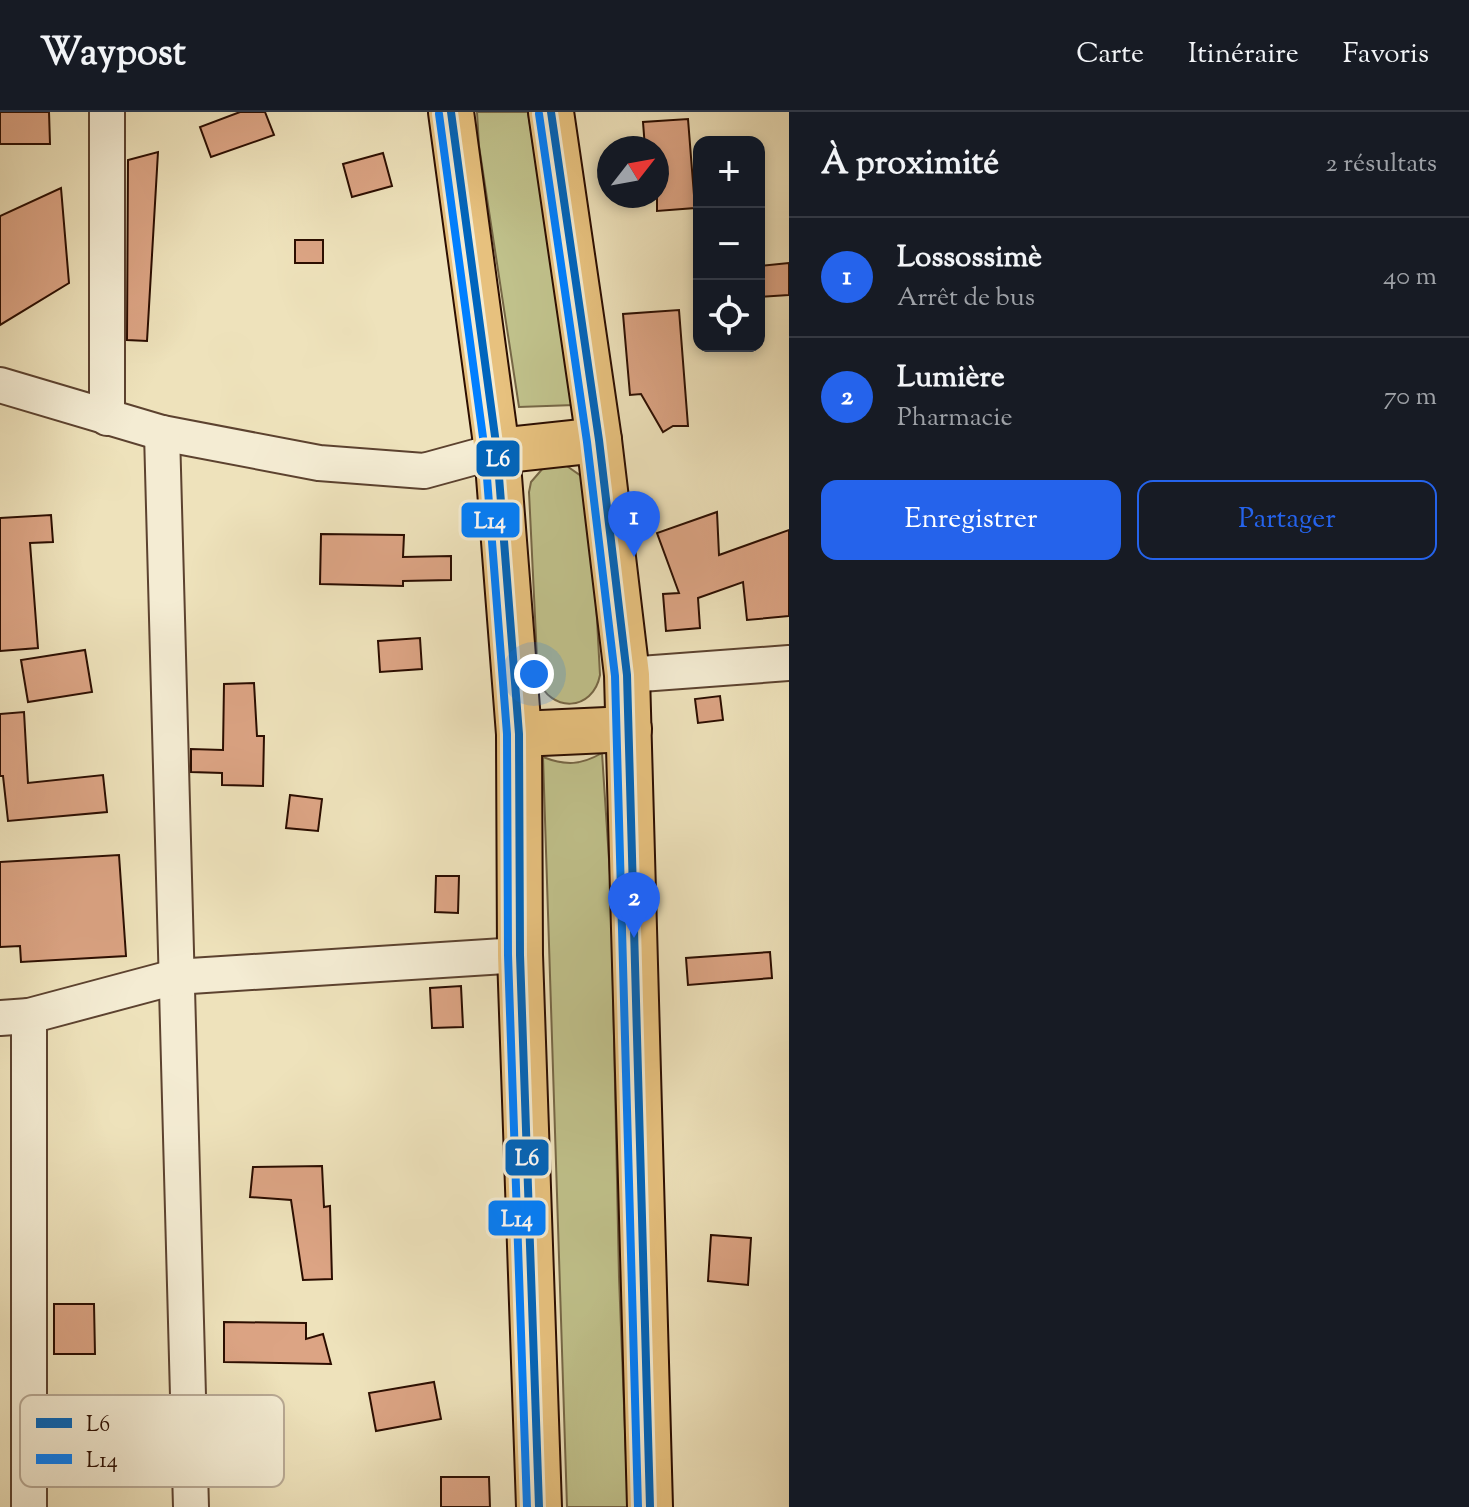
<!DOCTYPE html>
<html lang="fr">
<head>
<meta charset="utf-8">
<style>
  body { margin:0; font-family:"Sorts Mill Goudy",serif; background:#20242c; color:#f1f3f6 }
  .controls { position:absolute; right:24px; top:24px; display:grid; overflow:hidden; border-radius:16px; box-shadow:0 4px 12px #0003 }
  .controls button { width:72px; height:72px; display:grid; place-items:center; padding:0; border:0; border-bottom:2px solid #363941; background:#171b24; color:#f1f3f6; font:40px sans-serif }
  .compass { position:absolute; left:597px; top:24px; width:72px; height:72px; border-radius:50%; background:#171b24; box-shadow:0 4px 12px #0003; rotate:59deg }
  .you { position:absolute; left:534px; top:562px; width:28px; height:28px; margin:-20px; border:6px solid #fff; border-radius:50%; background:#1a73e8; box-shadow:0 0 0 12px #1a73e833 }
  .badge { display:grid; place-items:center; width:52px; height:52px; border-radius:50%; background:#2563eb; color:#fff; font-size:26px; font-weight:700 }
  .pin { position:absolute; translate:-50% -66px; filter:drop-shadow(0 2px 4px #0008) }
  .pin::after { content:''; position:absolute; top:42px; width:28px; height:24px; background:inherit; clip-path:polygon(0 0,100% 0,50% 100%) }
  .list { margin:0; padding:0; list-style:none }
  h2 { display:flex; justify-content:space-between; align-items:center; height:104px; margin:0; padding:0 32px; font-size:34px }
  h2 small { font-size:26px; font-weight:400; color:#9ea1a6 }
  .list li { display:grid; grid-template-columns:52px 1fr auto; gap:24px; align-items:center; box-sizing:border-box; height:120px; padding:0 32px; border-top:2px solid #363941 }
  .list b { display:block; font-size:30px; white-space:nowrap }
  .list p { margin:0; font-size:26px; white-space:nowrap; color:#9ea1a6 }
  .list em { font-size:26px; font-style:normal; color:#9ea1a6 }
  .actions { display:flex; gap:16px; padding:24px 32px }
  .actions a { flex:1; padding:18px 0; border:2px solid #2563eb; border-radius:16px; text-align:center; font-size:28px; color:#2563eb }
  .actions .main { background:#2563eb; color:#fff }
  .icon { flex:none; width:44px; height:44px; fill:none; stroke:currentColor; stroke-width:2; stroke-linecap:round; stroke-linejoin:round }
  .map { position:relative; flex:none; width:789px; height:1395px; overflow:hidden }
  header { display:flex; align-items:center; gap:48px; box-sizing:border-box; height:112px; padding:0 40px; background:#171b24; border-bottom:2px solid #363941 }
  header strong { font-size:38px }
  nav { display:flex; gap:44px; margin-inline-start:auto; font-size:28px }
  main { display:flex }
  aside { flex:1; background:#171b24 }
  .map>svg:first-child { display:block }
  .green { fill:#c0c18b; stroke:#766746; stroke-width:2 }
  .building { fill:#dca484; stroke:#2b0d00; stroke-width:2 }
  .lines { fill:none; stroke-linecap:round; stroke-linejoin:round }
  .minor-casing { stroke:#5c422f; stroke-width:38 }
  .primary-casing { stroke:#2b0d00; stroke-width:48 }
  .minor { stroke:#f4ecd3; stroke-width:34 }
  .primary { stroke:#e7c17e; stroke-width:44 }
  .bus-1-casing { stroke:#f4ecd3; stroke-width:14 }
  .bus-2-casing { stroke:#f4ecd3; stroke-width:14 }
  .bus-1 { stroke:#0065bd; stroke-width:8 }
  .bus-2 { stroke:#007fff; stroke-width:8 }
  .key { fill:#f4ecd3; stroke:#b8a994; stroke-width:2 }
  .key-label { font-size:22px; fill:#2b0d00 }
  .line-badge { stroke:#f4ecd3; stroke-width:3 }
  .badge-label { font-size:22px; text-anchor:middle; font-weight:bold; fill:#fff }
</style>
</head>
<body>
<header>
<strong>Waypost</strong>
<nav><a>Carte</a><a>Itinéraire</a><a>Favoris</a></nav>
</header>
<main>
<div class="map">
<svg width="789" height="1395" viewBox="0 0 789 1395">
  <rect width="100%" height="100%" fill="#eee2bb"/>
  <filter id="stains"><feTurbulence type="fractalNoise" baseFrequency=".0025" numOctaves="4"/><feColorMatrix values="0 0 0 0 .2 0 0 0 0 .09 0 0 0 0 .02 0 0 0 .5 -.17"/></filter>
  <radialGradient id="worn" r=".72"><stop offset=".6" stop-color="#630" stop-opacity="0"/><stop offset="1" stop-color="#630" stop-opacity=".3"/></radialGradient>
  <!-- green -->
  <g class="green">
    <path d="M477 0H528L574 293 519 295 479 34Z"/>
    <path d="M564 352 581 364 585 374 593 434 600 563C593 600 550 601 538 567L529 380 531 370 544 355Z"/>
    <path d="M602 641 611 778 619 1165 628 1395H567L543 645C566 654 581 653 602 641Z"/>
  </g>
  <!-- building -->
  <g class="building">
    <path d="M0 0H49L50 32H0Z"/>
    <path d="M240 0H265L274 23 211 45 200 15Z"/>
    <path d="M688 7 695 96 657 99V36H645L643 10Z"/>
    <path d="M158 40 147 229 127 228 128 48Z"/>
    <path d="M383 41 392 74 352 85 343 52Z"/>
    <path d="M61 76 69 171 0 213V104Z"/>
    <rect x="295" y="128" width="28" height="23"/>
    <path d="M789 151V183L759 185V154Z"/>
    <path d="M679 198 688 314H673L663 320 641 282 630 283 623 202Z"/>
    <path d="M717 400 719 443 789 418V504L747 508 743 470 698 486 700 516 666 519 663 482 679 481 657 421Z"/>
    <path d="M51 403 53 430 30 431 38 536 0 539V406Z"/>
    <path d="M321 422 404 423 403 445 451 444V468L403 469V474L320 472Z"/>
    <path d="M420 526 422 557 380 560 378 529Z"/>
    <path d="M85 538 92 580 28 590 21 548Z"/>
    <path d="M254 571 257 624H264L263 674 222 673V661L191 660V637L223 638 224 572Z"/>
    <path d="M720 584 723 608 698 611 695 587Z"/>
    <path d="M24 600 28 671 103 663 107 700 8 709 3 664H0V602Z"/>
    <path d="M290 683 322 687 318 719 286 716Z"/>
    <path d="M119 743 126 844 21 850 20 834 0 835V750Z"/>
    <path d="M436 764H459L458 801 435 800Z"/>
    <path d="M770 840 772 866 688 873 686 846Z"/>
    <path d="M461 874 463 915 432 916 430 876Z"/>
    <path d="M322 1054 324 1095 330 1094 332 1167 303 1168 291 1088 250 1085 253 1055Z"/>
    <path d="M711 1123 751 1126 748 1173 708 1169Z"/>
    <path d="M54 1192H94L95 1242H54Z"/>
    <path d="M224 1210 306 1211V1227L323 1222 331 1252 224 1250Z"/>
    <path d="M434 1270 441 1307 376 1319 369 1281Z"/>
    <path d="M441 1365H489L490 1395H441Z"/>
  </g>
  <g class="lines">
    <!-- minor casing -->
    <g class="minor-casing">
      <g id="minor">
        <path d="M0 273 162 321 319 351 424 359 497 339"/>
        <path d="M107 306V0"/>
        <path d="M162 321 191 1395"/>
        <path d="M627 563 789 551"/>
        <path d="M0 906 29 904 175 865 520 843"/>
        <path d="M29 1395V904"/>
      </g>
    </g>
    <!-- primary casing -->
    <g class="primary-casing">
      <g id="primary">
        <path d="M451 0 497 339 519 622 520 843 539 1395"/>
        <path d="M551 0 599 328 627 563 650 1395"/>
        <path d="M497 339 599 328"/>
        <path d="M519 622 629 617"/>
      </g>
    </g>
    <!-- minor -->
    <use href="#minor" class="minor"/>
    <!-- primary -->
    <use href="#primary" class="primary"/>
    <!-- bus-1 casing -->
    <g class="bus-1-casing">
      <g id="bus-1">
        <path d="M451 0 497 339 519 622 520 843 539 1395"/>
        <path d="M551 0 599 328 627 563 650 1395"/>
      </g>
    </g>
    <!-- bus-2 casing -->
    <g class="bus-2-casing">
      <g id="bus-2">
        <path d="M439 2 485 340 507 622 508 843 527 1395"/>
        <path d="M539 2 587 330 615 564 638 1395"/>
      </g>
    </g>
    <!-- bus-1 -->
    <use href="#bus-1" class="bus-1"/>
    <!-- bus-2 -->
    <use href="#bus-2" class="bus-2"/>
  </g>
  <!-- legend -->
  <rect x="20" y="1283" width="264" height="92" rx="12" class="key"/>
  <rect x="36" y="1306" width="36" height="10" fill="#0065bd"/>
  <rect x="36" y="1342" width="36" height="10" fill="#007fff"/>
  <g class="key-label">
    <text x="86" y="1319">L6</text>
    <text x="86" y="1355">L14</text>
  </g>
  <g class="line-badge">
    <rect x="475" y="327" width="46" height="39" rx="8" fill="#0065bd"/>
    <rect x="460" y="389" width="61" height="38" rx="8" fill="#007fff"/>
    <rect x="504" y="1026" width="46" height="39" rx="8" fill="#0065bd"/>
    <rect x="487" y="1087" width="60" height="38" rx="8" fill="#007fff"/>
  </g>
  <g class="badge-label">
    <text x="498" y="354">L6</text>
    <text x="490" y="416">L14</text>
    <text x="527" y="1053">L6</text>
    <text x="517" y="1114">L14</text>
  </g>
  <rect width="100%" height="100%" filter="url(#stains)"/>
  <rect width="100%" height="100%" fill="url(#worn)"/>
</svg>
<div class="controls">
<button>+</button>
<button>−</button>
<button><svg class="icon" aria-label="locate" viewBox="0 0 24 24"><circle cx="12" cy="12" r="6"/><path d="M12 2v4M12 18v4M2 12h4M18 12h4"/></svg></button>
</div>
<svg class="compass" viewBox="-18 -18 36 36"><path d="M0-13l5 13h-10z" fill="#e53935"/><path d="M0 13l5-13h-10z" fill="#9ea1a6"/></svg>
<div class="you"></div>
<div class="pin badge" style="left:634px;top:445px">1</div>
<div class="pin badge" style="left:634px;top:826px">2</div>
</div>
<aside>
<h2>À proximité<small>2 résultats</small></h2>
<ul class="list">
<li><span class="badge">1</span><div><b>Lossossimè</b><p>Arrêt de bus</p></div><em>40 m</em></li>
<li><span class="badge">2</span><div><b>Lumière</b><p>Pharmacie</p></div><em>70 m</em></li>
</ul>
<div class="actions"><a class="main">Enregistrer</a><a>Partager</a></div>
</aside>
</main>
</body>
</html>
